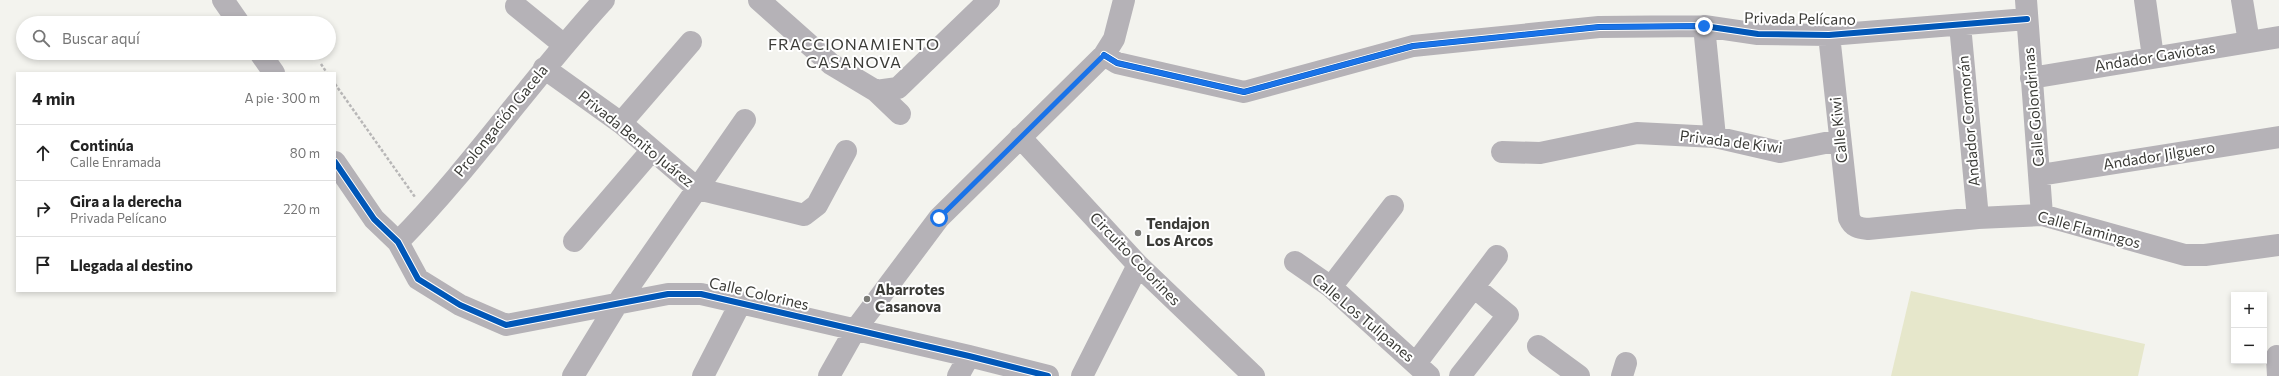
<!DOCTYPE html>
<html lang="es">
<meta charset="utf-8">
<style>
:root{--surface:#fff;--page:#f2f2f2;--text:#222;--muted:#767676;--line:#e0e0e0}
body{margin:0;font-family:Commissioner,sans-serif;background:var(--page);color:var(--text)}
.controls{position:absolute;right:12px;bottom:12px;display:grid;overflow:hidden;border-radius:0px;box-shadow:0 2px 6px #0003}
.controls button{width:36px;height:36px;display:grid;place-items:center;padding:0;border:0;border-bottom:1px solid var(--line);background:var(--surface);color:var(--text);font:20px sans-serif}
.stop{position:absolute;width:12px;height:12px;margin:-9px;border:3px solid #1a73e8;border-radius:50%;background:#fff}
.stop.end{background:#1a73e8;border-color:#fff;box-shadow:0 1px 4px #0008}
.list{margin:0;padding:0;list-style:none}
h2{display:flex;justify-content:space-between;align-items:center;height:52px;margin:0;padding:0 16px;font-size:17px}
h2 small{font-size:13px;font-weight:400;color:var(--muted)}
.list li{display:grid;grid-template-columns:26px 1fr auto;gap:12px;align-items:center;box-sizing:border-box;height:56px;padding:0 16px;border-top:1px solid var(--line)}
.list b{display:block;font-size:15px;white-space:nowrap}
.list p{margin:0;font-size:13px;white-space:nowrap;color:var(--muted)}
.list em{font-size:13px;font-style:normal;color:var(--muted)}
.icon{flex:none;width:22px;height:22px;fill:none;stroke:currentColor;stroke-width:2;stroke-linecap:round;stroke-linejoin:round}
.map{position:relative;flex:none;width:2279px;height:376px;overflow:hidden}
.search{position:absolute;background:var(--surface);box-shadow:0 2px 6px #0003;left:16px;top:16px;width:320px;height:44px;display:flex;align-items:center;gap:10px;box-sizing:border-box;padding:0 14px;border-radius:22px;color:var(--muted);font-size:15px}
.panel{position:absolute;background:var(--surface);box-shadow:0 2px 6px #0003;left:16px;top:72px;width:320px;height:220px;border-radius:0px}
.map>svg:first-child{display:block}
</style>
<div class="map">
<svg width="2279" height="376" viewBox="0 0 2279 376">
<rect width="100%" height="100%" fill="#f3f3ee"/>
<!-- green -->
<path fill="#e6e7cb" d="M 1911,291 L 2145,344 L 2138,376 L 1891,376 Z"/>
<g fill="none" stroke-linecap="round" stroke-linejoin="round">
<!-- path -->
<path stroke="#b8b7b7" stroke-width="2.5" stroke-dasharray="3 2" stroke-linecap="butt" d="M 321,64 L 327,73
M 335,84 L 415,197"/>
<!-- minor -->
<path stroke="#b5b2b7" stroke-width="22" d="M 223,0 L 239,23
M 759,0 L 831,64 L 876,91 L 900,114
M 2026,0 L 2042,215
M 2145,0 L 2153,57
M 2242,0 L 2249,42
M 516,6 L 564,45
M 1960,25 L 1978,218
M 1704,26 L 1715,137
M 1829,35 L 1849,218 C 1853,227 1858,228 1868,229 L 1978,218 L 2042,215 L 2185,255 L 2205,255 L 2279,245
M 260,53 L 274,73
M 1104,55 L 1117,63 L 1244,92 L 1413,46 L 1599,27 L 1704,26 L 1758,34 L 1829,35 L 2027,19
M 544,68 L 621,123 L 698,189 L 804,215 L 817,205 L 846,151
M 2031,78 L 2279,37
M 876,91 L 898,88 L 989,0
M 621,123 L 691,42
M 1020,137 L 1138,265 L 1254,376
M 1502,152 L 1540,153 L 1637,133 L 1715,137 L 1780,152 L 1840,140
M 335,162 L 374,219 L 398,242 L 418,279 L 460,305 L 506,325 L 668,294 L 701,294 L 969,356 L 1048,376
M 2040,175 L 2279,137
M 574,241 L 652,150
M 398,242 C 472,167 532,78 604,0
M 1295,262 L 1331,287 L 1429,376
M 1331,287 L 1393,206
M 1538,346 L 1579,376
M 2277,356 L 2278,376
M 1416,363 L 1497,256
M 573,376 L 617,304 L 745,120
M 703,376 L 741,302
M 829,376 L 855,330 L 939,218 L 1104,55 L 1114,39 L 1124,0
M 958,376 L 969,356
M 1082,376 L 1138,265
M 1460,376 L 1508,315 L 1474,287
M 1622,376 L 1626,363"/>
<!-- cycleway casing -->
<g stroke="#fff" stroke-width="8">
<path id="cycleway" d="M 1104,55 L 1117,63 L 1244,92 L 1413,46 L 1599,27 L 1704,26 L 1758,34 L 1829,35 L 2027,19
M 335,162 L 374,219 L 398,242 L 418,279 L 460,305 L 506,325 L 668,294 L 701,294 L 969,356 L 1048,376"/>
</g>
<!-- cycleway -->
<use href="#cycleway" stroke="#0057b8" stroke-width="6"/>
</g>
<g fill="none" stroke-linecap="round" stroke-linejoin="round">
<!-- route -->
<path stroke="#1a73e8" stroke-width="5" d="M 939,218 L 1104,55 L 1117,63 L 1244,92 L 1413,46 L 1599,27 L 1704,26"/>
</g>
<!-- markers -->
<g fill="#7b7b77" stroke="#fff" stroke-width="1.5">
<circle cx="1138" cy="233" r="4"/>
<circle cx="867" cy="299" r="4"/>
</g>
<g text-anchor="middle" stroke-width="4" stroke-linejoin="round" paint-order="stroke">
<!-- street labels -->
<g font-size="15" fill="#3b3b37" stroke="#fff">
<text transform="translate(1800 19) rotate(1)" y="5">Privada Pelícano</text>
<text transform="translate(2155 57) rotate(-9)" y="5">Andador Gaviotas</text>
<text transform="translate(2034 107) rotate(-95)" y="5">Calle Golondrinas</text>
<text transform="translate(501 121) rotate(-51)" y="5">Prolongación Gacela</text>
<text transform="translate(1969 121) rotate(-95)" y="5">Andador Cormorán</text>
<text transform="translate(1839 130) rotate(-96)" y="5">Calle Kiwi</text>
<text transform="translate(636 139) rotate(39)" y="5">Privada Benito Juárez</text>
<text transform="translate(1731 142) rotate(7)" y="5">Privada de Kiwi</text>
<text transform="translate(2159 156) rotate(-9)" y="5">Andador Jilguero</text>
<text transform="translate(2089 230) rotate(15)" y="5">Calle Flamingos</text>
<text transform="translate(1135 259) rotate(46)" y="5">Circuito Colorines</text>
<text transform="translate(759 294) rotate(13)" y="5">Calle Colorines</text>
<text transform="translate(1363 318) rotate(40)" y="5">Calle Los Tulipanes</text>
</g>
<!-- poi labels -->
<g font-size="15" font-weight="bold" fill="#3b3b37" stroke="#fff" text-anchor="start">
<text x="1146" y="229">Tendajon<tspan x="1146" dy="17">Los Arcos</tspan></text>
<text x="875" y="295">Abarrotes<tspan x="875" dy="17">Casanova</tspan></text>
</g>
<!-- neighbourhood labels -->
<g font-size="16" letter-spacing="1" fill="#3b3b37" stroke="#fff">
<text x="854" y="50">FRACCIONAMIENTO<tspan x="854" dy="18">CASANOVA</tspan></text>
</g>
</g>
</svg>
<div class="controls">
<button>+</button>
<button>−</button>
</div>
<div class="stop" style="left:939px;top:218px"></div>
<div class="stop end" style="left:1704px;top:26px"></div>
<div class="search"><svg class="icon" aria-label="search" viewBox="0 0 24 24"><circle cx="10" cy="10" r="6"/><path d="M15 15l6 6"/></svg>Buscar aquí</div>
<section class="panel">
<h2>4 min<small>A pie · 300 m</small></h2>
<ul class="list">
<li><svg class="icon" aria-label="ahead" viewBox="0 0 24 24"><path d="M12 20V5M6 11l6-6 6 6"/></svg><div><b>Continúa</b><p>Calle Enramada</p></div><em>80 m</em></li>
<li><svg class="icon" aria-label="right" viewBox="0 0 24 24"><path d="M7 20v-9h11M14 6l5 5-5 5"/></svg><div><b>Gira a la derecha</b><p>Privada Pelícano</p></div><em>220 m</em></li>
<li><svg class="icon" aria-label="arrive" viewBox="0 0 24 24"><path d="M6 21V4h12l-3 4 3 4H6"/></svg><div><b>Llegada al destino</b></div></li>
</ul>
</section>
</div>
